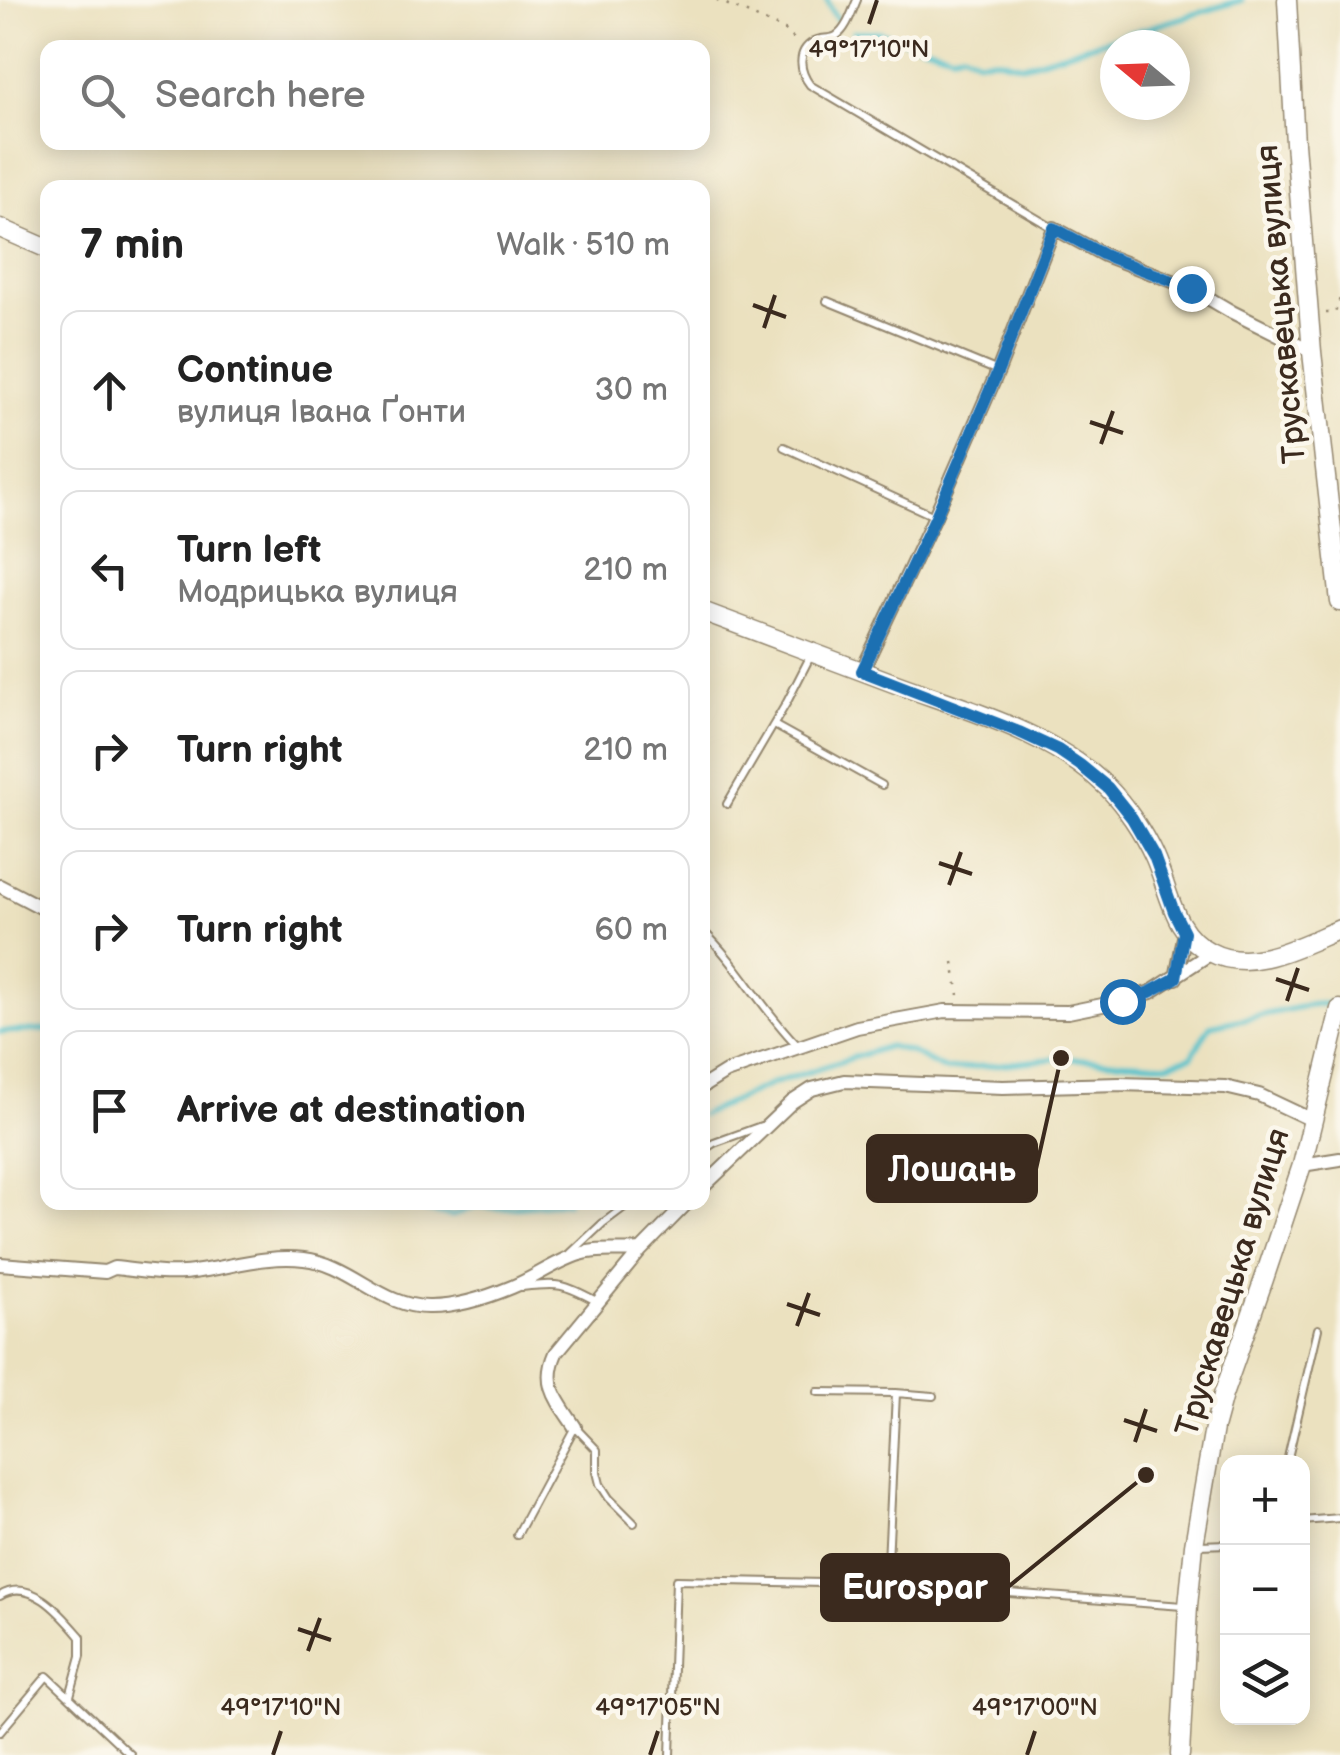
<!DOCTYPE html>
<meta charset="utf-8">
<style>
:root{--surface:#fff;--page:#f6f6f6;--text:#222;--muted:#767676;--line:#e0e0e0}
body{margin:0;font-family:"Balsamiq Sans",sans-serif;background:var(--page);color:var(--text)}
.controls{position:absolute;right:30px;bottom:30px;display:grid;overflow:hidden;border-radius:20px;box-shadow:0 5px 25px #0003}
.controls button{width:90px;height:90px;display:grid;place-items:center;padding:0;border:0;border-bottom:2px solid var(--line);background:var(--surface);color:var(--text);font:50px sans-serif}
.compass{position:absolute;left:1100px;top:30px;width:90px;height:90px;border-radius:50%;background:var(--surface);box-shadow:0 5px 25px #0003;rotate:289deg}
.stop{position:absolute;width:30px;height:30px;margin:-22px;border:8px solid #1f6fb2;border-radius:50%;background:#fff}
.stop.end{background:#1f6fb2;border-color:#fff;box-shadow:0 2px 10px #0008}
.list{margin:0;padding:0;list-style:none}
h2{display:flex;justify-content:space-between;align-items:center;height:130px;margin:0;padding:0 40px;font-size:42px}
h2 small{font-size:32px;font-weight:400;color:var(--muted)}
.list li{display:grid;grid-template-columns:65px 1fr auto;gap:30px;align-items:center;box-sizing:border-box;height:160px;margin:0 20px 20px;padding:0 20px;border:2px solid var(--line);border-radius:20px}
.list b{display:block;font-size:38px;white-space:nowrap}
.list p{margin:0;font-size:32px;white-space:nowrap;color:var(--muted)}
.list em{font-size:32px;font-style:normal;color:var(--muted)}
.icon{flex:none;width:55px;height:55px;fill:none;stroke:currentColor;stroke-width:2;stroke-linecap:round;stroke-linejoin:round}
.map{position:relative;flex:none;width:1340px;height:1755px;overflow:hidden}
.search{position:absolute;background:var(--surface);box-shadow:0 5px 25px #0003;left:40px;top:40px;width:670px;height:110px;display:flex;align-items:center;gap:25px;box-sizing:border-box;padding:0 35px;border-radius:20px;color:var(--muted);font-size:38px}
.panel{position:absolute;background:var(--surface);box-shadow:0 5px 25px #0003;left:40px;top:180px;width:670px;height:1030px;border-radius:20px}
.map>svg:first-child{display:block}
</style>
<div class="map">
<svg width="1340" height="1755" viewBox="0 0 1340 1755">
<rect width="100%" height="100%" fill="#fbf7ec"/>
<filter id="ink" filterUnits="userSpaceOnUse"><feTurbulence type="fractalNoise" baseFrequency=".01" numOctaves="2"/><feDisplacementMap in="SourceGraphic" scale="20" xChannelSelector="R" yChannelSelector="G"/><feConvolveMatrix kernelMatrix="1 2 1 2 8 2 1 2 1" color-interpolation-filters="sRGB"/></filter>
<filter id="wash" filterUnits="userSpaceOnUse"><feTurbulence type="fractalNoise" baseFrequency=".0048" numOctaves="4" result="noise"/><feDisplacementMap in="SourceGraphic" scale="40" xChannelSelector="R" yChannelSelector="G"/><feGaussianBlur stdDeviation="2.25" result="paint"/><feColorMatrix in="noise" values="0 0 0 0 0 0 0 0 0 0 0 0 0 0 0 0 0 1.4 0 .05"/><feComposite in="paint" operator="in"/></filter>
<g filter="url(#wash)">
<rect width="100%" height="100%" fill="#ebe1bf"/>
<g fill="none" stroke-linecap="round" stroke-linejoin="round">
<!-- stream -->
<path stroke="#55c2cc" stroke-width="5" d="M 827,0 L 832,12 L 839,21
M 853,32 L 879,32 L 952,54 L 962,52 L 978,60 L 998,59 L 1023,65 L 1242,0
M 0,1032 L 48,1030
M 702,1115 L 774,1083 L 889,1046 L 911,1052 L 945,1070 L 1061,1058 L 1168,1064 L 1192,1056 L 1210,1026 L 1315,1004 L 1337,1004
M 411,1202 L 425,1211 L 452,1216 L 476,1206 L 499,1208 L 567,1202"/>
</g>
</g>
<g filter="url(#ink)">
<g fill="none" stroke-linecap="round" stroke-linejoin="round">
<!-- lane casing -->
<g stroke="#93866e" stroke-width="10">
<path id="lane" d="M 857,0 C 852,11 847,29 836,36 C 829,40 820,37 813,42 C 796,52 800,72 810,85 L 1053,228
M 827,301 L 998,371
M 784,447 L 934,516
M 774,725 L 882,785
M 727,804 L 787,702 L 812,653
M 702,930 C 739,965 763,1011 799,1047
M 702,1151 L 714,1143 L 761,1126
M 571,1253 L 603,1223 L 631,1202
M 522,1287 C 559,1283 563,1283 596,1301
M 818,1392 L 896,1393 L 933,1396
M 1287,1462 L 1318,1329
M 1302,1521 L 1340,1518
M 517,1535 L 575,1427 L 597,1450 L 597,1472 L 600,1484 L 609,1498 L 634,1523
M 1199,1545 L 1228,1544
M 835,1583 L 887,1584 L 1183,1606
M 887,1584 L 896,1393
M 0,1596 C 31,1576 63,1616 81,1637 L 81,1656 L 70,1696
M 0,1732 L 47,1676 L 131,1755
M 670,1755 L 676,1580 L 823,1583"/>
</g>
<!-- street casing -->
<g stroke="#93866e" stroke-width="16">
<path id="street" d="M 862,671 L 935,516 L 998,371 L 1054,228 L 1104,255 L 1191,288 L 1232,312 L 1312,352
M 0,886 L 48,911
M 1176,978 L 1185,932
M 702,1087 L 726,1072 L 857,1027 L 945,1011 L 1068,1012 L 1122,1001 L 1151,992 L 1211,953
M 1302,1165 L 1340,1159
M 702,1188 L 792,1102 L 812,1089 L 844,1081 L 1003,1087 L 1119,1084 L 1225,1087 L 1259,1095 L 1314,1121
M 0,1264 L 105,1272 L 114,1268 C 136,1270 161,1275 183,1273 C 223,1270 262,1254 304,1259 C 351,1264 382,1308 430,1307 C 456,1307 488,1297 512,1287 C 535,1278 556,1261 580,1254 C 599,1248 621,1252 641,1250
M 575,1427 C 557,1400 542,1385 556,1353 L 641,1250 L 688,1202"/>
</g>
<!-- secondary casing -->
<g stroke="#93866e" stroke-width="21">
<path id="secondary" d="M 1287,0 L 1295,143 L 1312,352 L 1340,602
M 0,228 L 48,249
M 702,611 C 767,635 831,660 896,684 C 967,710 1051,732 1107,787 C 1125,805 1143,832 1154,856 C 1170,891 1172,933 1210,952 C 1251,974 1301,945 1340,929
M 1180,1755 L 1188,1606 L 1194,1545 L 1214,1428 L 1223,1395 L 1264,1279 L 1302,1165 L 1340,1009"/>
</g>
<!-- path -->
<path stroke="#93866e" stroke-width="2.5" stroke-dasharray="2.5 8" stroke-linecap="butt" d="M 717,0 L 785,30 L 795,40
M 1326,313 L 1335,313 L 1340,298
M 953,962 L 959,995"/>
<!-- lane -->
<use href="#lane" stroke="#fff" stroke-width="6"/>
<!-- street -->
<use href="#street" stroke="#fff" stroke-width="12"/>
<!-- secondary -->
<use href="#secondary" stroke="#fff" stroke-width="18"/>
</g>
</g>
<g fill="none" stroke-linecap="round" stroke-linejoin="round" filter="url(#ink)">
<!-- route -->
<path stroke="#1f6fb2" stroke-width="12" d="M 1122,1001 L 1150,992 L 1176,978 L 1184,932 L 1174,912 L 1154,856 L 1132,818 L 1108,788 L 1080,765 L 1058,750 L 1019,732 L 862,671 L 936,516 L 998,371 L 1054,228 L 1104,255 L 1191,288"/>
</g>
<!-- ticks -->
<path fill="none" stroke="#3b2a1e" stroke-width="4" d="M 869,24 L 877,0M 753,305 L 786,317M 764,328 L 775,295M 1090,422 L 1123,433M 1101,444 L 1113,411M 939,863 L 972,874M 949,885 L 961,852M 1276,979 L 1309,990M 1287,1001 L 1298,968M 787,1304 L 820,1315M 797,1326 L 809,1293M 1124,1420 L 1157,1431M 1135,1442 L 1146,1409M 298,1629 L 331,1640M 308,1651 L 320,1618M 273,1755 L 281,1731M 650,1755 L 658,1731M 1027,1755 L 1035,1731"/>
<g text-anchor="middle" stroke-width="9" stroke-linejoin="round" paint-order="stroke">
<!-- street labels -->
<g font-size="32" fill="#3b2a1e" stroke="#fbf7ec">
<text transform="translate(1280 304) rotate(-95)" y="11">Трускавецька вулиця</text>
<text transform="translate(1232 1282) rotate(-73)" y="11">Трускавецька вулиця</text>
</g>
</g>
<g font-size="25" text-anchor="middle" fill="#3b2a1e" stroke="#fbf7ec" stroke-width="9" stroke-linejoin="round" paint-order="stroke">
<text x="869" y="57">49°17'10"N</text>
<text x="281" y="1715">49°17'10"N</text>
<text x="658" y="1715">49°17'05"N</text>
<text x="1035" y="1715">49°17'00"N</text>
</g>
<!-- callouts -->
<path fill="none" stroke="#3b2a1e" stroke-width="4" d="M1061 1058L1036 1169M1146 1475L1008 1587"/>
<g fill="#3b2a1e" stroke="#fbf7ec" stroke-width="4">
<circle cx="1061" cy="1058" r="10"/>
<circle cx="1146" cy="1475" r="10"/>
</g>
<g fill="#3b2a1e" stroke="#3b2a1e" stroke-width="4">
<rect x="868" y="1136" width="168" height="65" rx="10"/>
<rect x="822" y="1555" width="186" height="65" rx="10"/>
</g>
<g font-size="35" text-anchor="middle" font-weight="bold" fill="#fff">
<text x="952" y="1181">Лошань</text>
<text x="915" y="1599">Eurospar</text>
</g>
</svg>
<div class="controls">
<button>+</button>
<button>−</button>
<button><svg class="icon" aria-label="layers" viewBox="0 0 24 24"><path d="M12 4l9 5-9 5-9-5zM3 14l9 5 9-5"/></svg></button>
</div>
<svg class="compass" viewBox="-18 -18 36 36"><path d="M0-13l5 13h-10z" fill="#e53935"/><path d="M0 13l5-13h-10z" fill="#767676"/></svg>
<div class="stop" style="left:1122px;top:1001px"></div>
<div class="stop end" style="left:1191px;top:288px"></div>
<div class="search"><svg class="icon" aria-label="search" viewBox="0 0 24 24"><circle cx="10" cy="10" r="6"/><path d="M15 15l6 6"/></svg>Search here</div>
<section class="panel">
<h2>7 min<small>Walk · 510 m</small></h2>
<ul class="list">
<li><svg class="icon" aria-label="ahead" viewBox="0 0 24 24"><path d="M12 20V5M6 11l6-6 6 6"/></svg><div><b>Continue</b><p>вулиця Івана Ґонти</p></div><em>30 m</em></li>
<li><svg class="icon" aria-label="left" viewBox="0 0 24 24"><path d="M17 20v-9H6M10 6l-5 5 5 5"/></svg><div><b>Turn left</b><p>Модрицька вулиця</p></div><em>210 m</em></li>
<li><svg class="icon" aria-label="right" viewBox="0 0 24 24"><path d="M7 20v-9h11M14 6l5 5-5 5"/></svg><div><b>Turn right</b></div><em>210 m</em></li>
<li><svg class="icon" aria-label="right" viewBox="0 0 24 24"><path d="M7 20v-9h11M14 6l5 5-5 5"/></svg><div><b>Turn right</b></div><em>60 m</em></li>
<li><svg class="icon" aria-label="arrive" viewBox="0 0 24 24"><path d="M6 21V4h12l-3 4 3 4H6"/></svg><div><b>Arrive at destination</b></div></li>
</ul>
</section>
</div>
